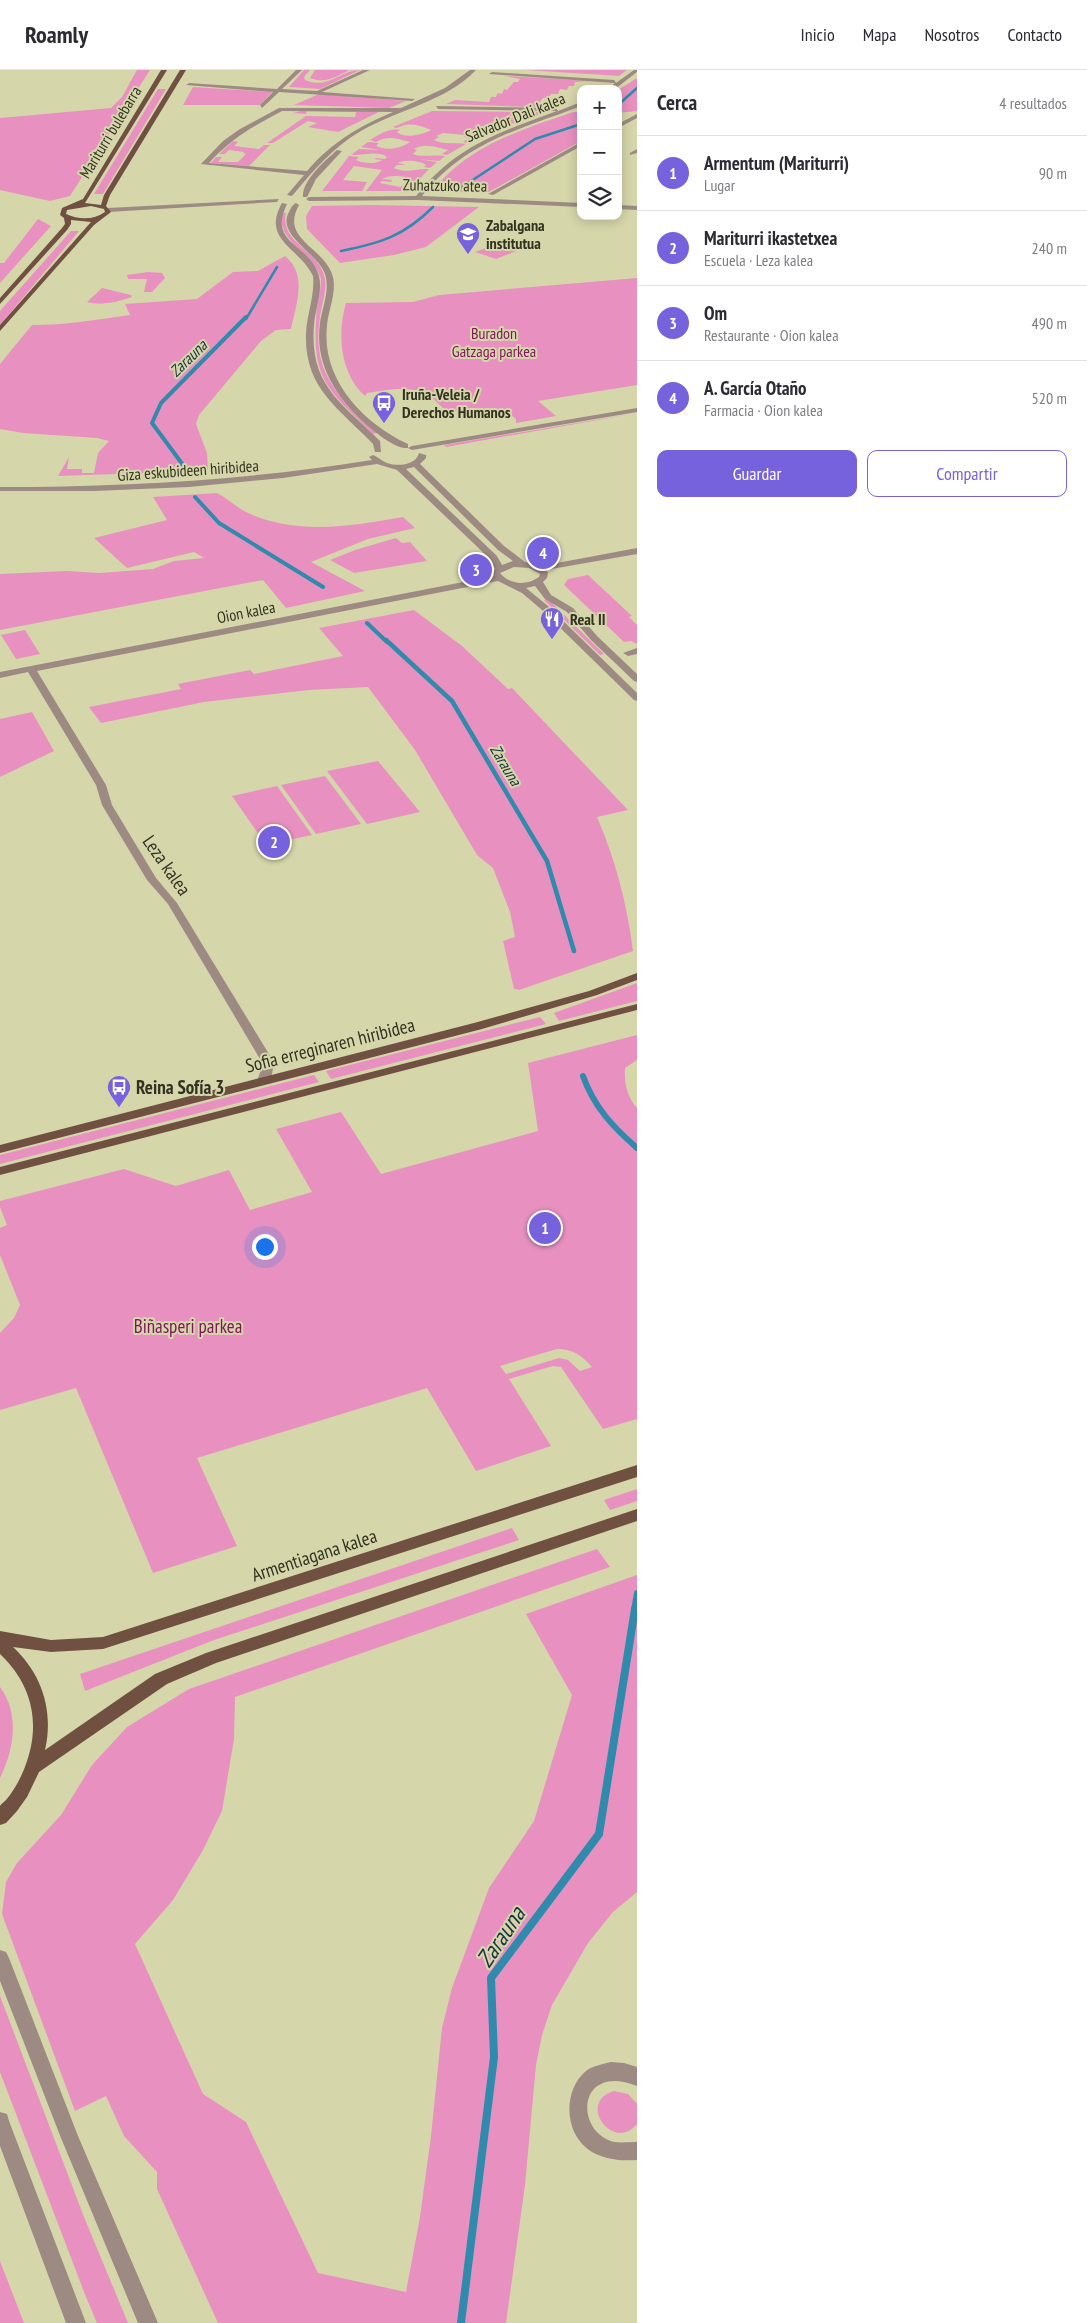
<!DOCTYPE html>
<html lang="es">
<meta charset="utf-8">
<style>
:root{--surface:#fff;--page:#f7f7f7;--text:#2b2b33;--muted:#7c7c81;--line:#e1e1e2;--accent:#7662dd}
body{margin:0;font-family:"PT Sans Narrow",sans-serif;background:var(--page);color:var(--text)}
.controls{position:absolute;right:15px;top:15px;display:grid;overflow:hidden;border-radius:10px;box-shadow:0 2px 12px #0003}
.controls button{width:45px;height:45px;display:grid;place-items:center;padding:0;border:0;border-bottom:1px solid var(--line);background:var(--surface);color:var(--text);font:25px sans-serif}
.you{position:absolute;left:264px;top:1176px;width:18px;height:18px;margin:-12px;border:4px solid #fff;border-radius:50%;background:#1a73e8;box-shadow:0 0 0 8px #1a73e833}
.badge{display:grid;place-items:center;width:32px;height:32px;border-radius:50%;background:var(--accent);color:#fff;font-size:16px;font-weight:700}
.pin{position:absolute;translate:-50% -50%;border:2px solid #fff;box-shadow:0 1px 5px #0006}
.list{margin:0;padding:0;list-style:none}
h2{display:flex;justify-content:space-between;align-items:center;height:65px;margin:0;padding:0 20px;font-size:21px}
h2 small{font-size:16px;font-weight:400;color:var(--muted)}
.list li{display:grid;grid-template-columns:32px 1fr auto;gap:15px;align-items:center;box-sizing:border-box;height:75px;padding:0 20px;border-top:1px solid var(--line)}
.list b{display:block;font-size:19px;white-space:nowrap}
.list p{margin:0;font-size:16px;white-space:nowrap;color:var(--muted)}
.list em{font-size:16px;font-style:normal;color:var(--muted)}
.actions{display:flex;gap:10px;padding:15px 20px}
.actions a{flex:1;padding:11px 0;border:1px solid var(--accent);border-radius:10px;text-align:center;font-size:18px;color:var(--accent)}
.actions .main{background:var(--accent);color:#fff}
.icon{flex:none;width:28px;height:28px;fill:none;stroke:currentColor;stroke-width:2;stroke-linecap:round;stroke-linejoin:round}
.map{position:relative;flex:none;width:637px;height:2253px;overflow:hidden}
header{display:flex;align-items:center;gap:30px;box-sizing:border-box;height:70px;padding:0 25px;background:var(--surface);border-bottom:1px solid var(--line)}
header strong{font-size:24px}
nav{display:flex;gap:28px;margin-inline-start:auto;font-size:18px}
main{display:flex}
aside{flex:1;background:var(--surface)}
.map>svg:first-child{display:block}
</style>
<header>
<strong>Roamly</strong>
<nav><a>Inicio</a><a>Mapa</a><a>Nosotros</a><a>Contacto</a></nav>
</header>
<main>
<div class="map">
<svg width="637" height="2253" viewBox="0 0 637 2253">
<rect width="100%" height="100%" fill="#d6d6ab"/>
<!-- green -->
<path fill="#e891c0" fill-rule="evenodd" d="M 137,0 L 150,0 L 70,126 L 50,131 L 0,120 L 0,48 L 111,38 L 122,27 Z
M 304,0 L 310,0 L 304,7 L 305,10 C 329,20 340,0 360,0 L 320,19 L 289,17 Z
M 315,0 L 349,0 C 337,7 324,14 310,8 Z
M 526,0 L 627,0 L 619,6 Z
M 506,6 L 590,11 L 575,12 L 574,16 L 569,16 L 567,20 L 560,19 L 558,24 L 551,24 L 549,28 L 543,28 L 540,32 L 535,34 L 560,37 L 555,38 L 446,34 L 455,30 L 489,32 L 491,27 L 496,27 L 498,23 L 502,24 L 504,19 L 507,20 L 514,12 L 518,12 L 520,9 Z
M 637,8 L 637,41 L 618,43 L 618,20 Z
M 193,17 L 272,22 L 260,35 L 183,35 Z
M 158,19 L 166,19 L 103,124 L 94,124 Z
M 319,24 L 406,31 L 389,38 L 294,35 Z
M 383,40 L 338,62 L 308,57 L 317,53 L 308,51 L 273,73 L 267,73 L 306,46 L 355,47 L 356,42 L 307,41 L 306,44 L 293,43 L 301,41 Z
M 432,41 L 546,42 L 506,56 L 468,73 L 463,72 L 469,68 L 464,67 L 465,65 L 443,63 L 436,66 L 439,67 L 434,70 C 443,75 455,72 466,74 L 447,85 L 442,84 L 448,80 C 439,78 425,72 414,79 L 417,80 L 413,84 C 422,88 434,84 445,86 L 439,91 L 418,89 L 437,92 L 430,98 L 424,97 L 426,95 C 421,91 405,89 398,93 L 406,95 L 397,95 L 394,98 C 406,104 416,98 429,99 L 416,113 L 410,112 L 412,109 C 406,106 389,104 382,109 L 392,110 L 391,112 L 382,111 L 380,113 L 400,117 L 407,113 L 415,114 L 410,121 L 366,121 L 382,100 L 354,96 L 343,110 L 367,112 L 362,121 L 322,121 L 349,86 L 359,87 L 356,90 C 362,93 375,95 382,90 L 374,89 L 376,88 L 385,89 L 387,87 C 378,80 363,86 351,85 L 359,79 L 381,80 L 361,77 L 368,72 L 379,73 L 376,76 C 386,81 400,79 410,72 C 401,70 388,64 376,72 L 370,70 C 381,64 388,58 400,60 L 397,62 C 405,69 421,65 431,60 C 426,58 415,53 405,55 C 400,56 399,59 393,57 Z
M 573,42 L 581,42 L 581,71 L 487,123 L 433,121 C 467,76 521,60 573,42 Z
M 233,71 L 238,72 L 234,76 L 259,79 L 264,75 L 270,75 L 249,96 L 211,93 L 216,87 L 222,87 L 218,92 L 238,92 L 246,84 L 243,83 L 244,82 L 229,80 L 225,84 L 219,84 Z
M 372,135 L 479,137 L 426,177 L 394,185 L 340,193 L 307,159 L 306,146 L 312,136 Z
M 282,143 L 286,143 C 280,171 314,179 323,202 C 329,216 322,232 320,247 C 311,306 340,326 377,363 L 373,364 C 332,323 312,313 316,251 C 316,236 321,223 321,209 C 314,184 276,171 282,143 Z
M 38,149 L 51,156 L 0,213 L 0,193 L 4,193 Z
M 71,161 L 79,161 L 0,255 L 0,241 Z
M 513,168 L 534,174 L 496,189 L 475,182 Z
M 285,186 C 308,205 296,234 291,259 L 276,260 L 261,271 L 199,345 L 196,354 L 207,383 L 208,399 L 148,403 L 58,406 L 69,387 L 67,399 L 82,399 L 82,403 L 94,403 L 98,383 L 109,371 L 97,368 L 23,363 L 0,359 L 0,294 L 32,255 C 64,255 96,250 130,245 L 125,234 L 197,229 L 233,202 L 258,201 Z
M 148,202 L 162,203 L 165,208 L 152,222 L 144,222 L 147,209 L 128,209 L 127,205 Z
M 637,208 L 637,315 L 538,331 L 556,346 L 516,353 L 516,349 L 506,341 L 499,339 L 449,342 C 441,338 435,329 427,324 C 409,315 385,320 367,323 L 365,326 C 340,303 337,264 346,233 L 413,232 L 439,225 Z
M 102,218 L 131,225 L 132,227 C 117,232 102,236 87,232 Z
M 637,343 L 446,377 L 444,375 Z
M 217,423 C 227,428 236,437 246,442 C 295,466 353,456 403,447 L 415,458 L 368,469 L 311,492 L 365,521 L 286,538 L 263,510 L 0,560 L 0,504 L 67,501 L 99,503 L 153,499 L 174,491 L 204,488 L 194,482 L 127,498 L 94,468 L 167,450 L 153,427 Z
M 396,468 L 402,473 L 410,472 L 427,491 L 354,503 L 330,490 L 355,480 Z
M 588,505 L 632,546 L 629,547 L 637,555 L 637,574 L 631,571 L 624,572 L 564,515 L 568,509 Z
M 548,529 L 604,584 L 600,585 L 544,530 Z
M 414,540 L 462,576 L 508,619 L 512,618 L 628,740 L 597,747 C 616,791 627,834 633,881 L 519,920 L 514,919 L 503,871 L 515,867 L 510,842 L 493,798 L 477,785 L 415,680 L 368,617 L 309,620 L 204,632 L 101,653 L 89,637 L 181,619 L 178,614 L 250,600 L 254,604 L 343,586 L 319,558 Z
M 25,560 L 40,584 L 16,589 L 1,565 Z
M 32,642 L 54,681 L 0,707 L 0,649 Z
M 378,691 L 420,742 L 367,754 L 327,701 Z
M 325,706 L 361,754 L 316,764 L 281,715 Z
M 277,716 L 312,765 L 266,775 L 232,726 Z
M 637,913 L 637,931 L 559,951 L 554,943 Z
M 540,947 L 546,954 L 331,1009 L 326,1001 Z
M 637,965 L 637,990 L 625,998 C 624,1013 627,1027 637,1038 L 637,1349 L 603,1359 L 561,1297 L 553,1296 L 509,1309 L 551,1376 L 476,1401 L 427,1318 L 197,1388 L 237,1476 L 153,1503 L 76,1318 L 0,1340 L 0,1263 L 14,1248 L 20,1235 L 0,1185 L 0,1158 L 7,1155 L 0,1137 L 0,1131 L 124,1099 L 176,1116 L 229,1100 L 250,1140 L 312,1122 L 276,1059 L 341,1042 L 381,1104 L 538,1061 L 528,993 ZM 557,1279 C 572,1279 582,1285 592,1297 L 580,1301 L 568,1290 L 559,1288 L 506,1304 L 500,1296 Z
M 314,1005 L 319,1012 L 0,1094 L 0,1085 Z
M 637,1419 L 637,1431 L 610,1440 L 604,1430 Z
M 512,1458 L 519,1470 L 214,1570 L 85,1621 L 80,1604 Z
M 597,1479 L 610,1497 L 235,1627 L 234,1669 L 222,1741 L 203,1780 L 173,1830 L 135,1874 L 203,2024 L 246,2052 L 318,2203 L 406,2222 L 420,2147 L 431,2066 L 442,1958 L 452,1918 L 489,1818 L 534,1751 L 572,1625 L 526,1544 L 637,1505 L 637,1822 L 613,1842 L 588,1873 L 552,1935 L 542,1965 L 536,1995 L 525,2115 L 506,2253 L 218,2253 L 157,2119 L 157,2102 L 124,2066 L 106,2026 L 75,2041 L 2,1844 L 6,1812 L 17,1793 L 61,1745 L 92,1695 L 127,1657 L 189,1619 Z
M 0,1617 C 20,1644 14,1679 0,1708 Z
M 0,1926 L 84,2147 L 128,2253 L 97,2253 L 86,2227 L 0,2002 Z
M 614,2021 L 628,2024 L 637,2034 L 637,2054 C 613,2083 576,2032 614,2021 Z
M 0,2191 L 24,2253 L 0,2253 Z"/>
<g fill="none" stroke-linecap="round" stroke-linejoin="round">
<!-- stream-far4 -->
<path stroke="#2f8aac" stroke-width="2.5" d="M 618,35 L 637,18
M 459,119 L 535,69 L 581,54
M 341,181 C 381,173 404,166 433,137
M 246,249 L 277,197"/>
<!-- stream-far3 -->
<path stroke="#2f8aac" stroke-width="4" d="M 186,399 L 152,353 L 161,333 L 246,247
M 195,427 L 219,453 L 323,517
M 367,553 L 387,572"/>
<!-- stream-far2 -->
<path stroke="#2f8aac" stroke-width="4.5" d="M 386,570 L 452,631 L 547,791 L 574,881"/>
<!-- stream-far1 -->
<path stroke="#2f8aac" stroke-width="6" d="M 583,1006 C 594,1037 613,1057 637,1078
M 634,1540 L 637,1523"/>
<!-- stream -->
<path stroke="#2f8aac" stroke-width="8" d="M 461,2253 L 494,1987 L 491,1908 L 599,1764 L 635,1539"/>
<!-- minor -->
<path fill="#9d8b83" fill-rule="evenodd" d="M 296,0 L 302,0 L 282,19 L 317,21 L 363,0 L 370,0 L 322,22 L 415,29 L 412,31 L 279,22 L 262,38 L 260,35 L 273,22 L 186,15 L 189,13 L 277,19 Z
M 470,0 L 476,0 C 445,32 399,39 361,61 C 333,77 313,101 292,126 L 287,125 L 304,105 L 201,94 L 223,71 L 240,59 L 279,38 L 401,38 L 445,18 ZM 282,41 L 393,42 C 359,56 331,73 307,101 L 209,93 C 232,68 252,57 282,41 Z
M 634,0 L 637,0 L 637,2 L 615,19 L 608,19 L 615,13 L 489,4 L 492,2 L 614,10 L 616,13 Z
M 581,32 L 581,36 C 519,60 466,71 422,126 L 581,133 L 581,137 L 418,130 L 309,131 L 306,129 L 309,127 L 416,126 C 457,75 498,63 557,41 L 438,39 L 436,36 L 556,38 L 558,41 Z
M 637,44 L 637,48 L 618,58 L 618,54 Z
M 581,72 L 581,76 L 493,125 L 488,124 Z
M 637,79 L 637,83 L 630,85 L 630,83 Z
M 337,80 L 342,81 L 316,109 L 307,127 L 303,127 C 302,110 325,91 337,80 Z
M 279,129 L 277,132 L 108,142 L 105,140 L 108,138 Z
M 282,133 L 287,134 C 267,175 310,173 319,206 C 323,221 315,240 314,255 C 309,316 342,333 380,371 L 381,382 L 375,382 L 373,374 C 339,338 304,319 306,263 C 307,244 315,225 313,206 C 299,177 261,170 282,133 Z
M 296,133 L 299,135 C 280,169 322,176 332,204 C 338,220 328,240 327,256 C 321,309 363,353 408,374 L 408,378 C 395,379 378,364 368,356 C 338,329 314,296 320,253 C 322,239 329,223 326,208 C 323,185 275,166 289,142 C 291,138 292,135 296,133 Z
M 618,135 L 637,136 L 637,140 L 618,139 Z
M 637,338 L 637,342 L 412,380 L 408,378 L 412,376 Z
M 419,383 L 426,385 L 426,388 L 420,394 L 504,476 L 525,492 L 541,496 L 637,478 L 637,484 L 546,500 L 548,503 L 547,508 L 543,512 L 551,525 L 573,538 L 597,566 L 637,604 L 637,612 L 634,611 L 591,570 L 567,542 L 545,529 L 535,516 L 526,518 L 548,536 L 637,623 L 637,631 L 634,630 L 542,540 L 522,523 L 498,511 L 37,601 L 106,715 L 112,735 L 156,808 L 177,833 L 272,989 C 274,997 273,1012 263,1015 L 257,1011 L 262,997 L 260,989 L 168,834 L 147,810 L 102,735 L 96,715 L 28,602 L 0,608 L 0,602 L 494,506 L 492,503 L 495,499 L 490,489 L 397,400 L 377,394 L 283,408 L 189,417 L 94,421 L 0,421 L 0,417 C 125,417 249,410 372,390 L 369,387 L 373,385 C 378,387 382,391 387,393 C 398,397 416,395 419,383 ZM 414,397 L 498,480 L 513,491 L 502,495 L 497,486 L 406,399 ZM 514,497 L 529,498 L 540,504 L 539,507 C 527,516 510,515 500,503 Z
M 637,578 L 637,584 L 628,586 L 623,583 Z
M 0,1880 L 6,1882 L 9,1888 L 78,2066 L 158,2253 L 138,2253 L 61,2068 L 0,1911 Z
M 611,1992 L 624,1993 L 637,1997 L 637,2016 C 578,1992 573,2061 614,2072 C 621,2073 630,2072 637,2072 L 637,2090 C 621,2091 607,2090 592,2082 C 564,2066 562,2021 586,2001 C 592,1996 603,1994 611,1992 Z
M 0,2042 L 7,2044 L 9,2051 L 86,2253 L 66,2253 L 0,2076 Z"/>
<!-- major -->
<path fill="#6f5041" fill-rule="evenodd" d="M 161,0 L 167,0 L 85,133 L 101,135 L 104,125 L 180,0 L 186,0 L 110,125 L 106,136 L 111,142 L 94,155 L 0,261 L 0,255 L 91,152 L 71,150 L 71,154 L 67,160 L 0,234 L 0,228 L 62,158 L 65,154 L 64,148 L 60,145 L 62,138 L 83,129 ZM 91,136 L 104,139 L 105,142 C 94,150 79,150 66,144 L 67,140 Z
M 637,903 L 637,910 L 597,925 L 482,959 L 0,1083 L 0,1075 L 474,953 L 589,921 Z
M 637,934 L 637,940 L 0,1105 L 0,1097 Z
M 637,1395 L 637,1407 L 103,1579 L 51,1582 L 13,1577 C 42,1604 54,1641 45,1680 L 155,1604 L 206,1583 L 637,1439 L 637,1451 L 216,1593 L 167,1614 L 39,1702 L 27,1727 L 17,1741 L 6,1753 L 0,1755 C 0,1750 0,1741 0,1736 C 1,1734 4,1732 6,1730 C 12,1723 18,1713 22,1704 C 42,1660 35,1617 0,1584 L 0,1561 L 51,1570 L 103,1567 Z"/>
</g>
<!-- icons -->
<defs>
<g id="school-pin" transform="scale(1.25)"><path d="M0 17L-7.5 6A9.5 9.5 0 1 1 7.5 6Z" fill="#7662dd" stroke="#d6d6ab"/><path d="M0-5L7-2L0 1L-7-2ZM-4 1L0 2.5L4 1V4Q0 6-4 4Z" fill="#fff"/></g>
<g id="bus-pin" transform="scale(1.25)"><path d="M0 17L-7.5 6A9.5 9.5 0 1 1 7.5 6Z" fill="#7662dd" stroke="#d6d6ab"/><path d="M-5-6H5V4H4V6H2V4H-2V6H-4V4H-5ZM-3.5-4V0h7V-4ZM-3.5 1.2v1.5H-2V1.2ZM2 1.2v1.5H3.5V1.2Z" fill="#fff"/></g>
<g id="restaurant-pin" transform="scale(1.25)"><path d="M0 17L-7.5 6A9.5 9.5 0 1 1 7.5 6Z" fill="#7662dd" stroke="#d6d6ab"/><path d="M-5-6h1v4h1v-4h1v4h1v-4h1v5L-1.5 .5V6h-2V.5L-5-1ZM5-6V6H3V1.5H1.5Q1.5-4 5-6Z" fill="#fff"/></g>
</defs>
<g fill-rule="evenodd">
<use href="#school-pin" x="468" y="164"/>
<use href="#bus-pin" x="384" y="333"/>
<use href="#restaurant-pin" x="552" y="549"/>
<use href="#bus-pin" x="119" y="1017"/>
</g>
<g text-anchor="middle" stroke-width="4" stroke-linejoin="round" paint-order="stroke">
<!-- far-street labels -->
<g font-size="16" fill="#323221" stroke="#d6d6ab">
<text transform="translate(515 47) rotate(-22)" y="6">Salvador Dali kalea</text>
<text transform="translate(110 62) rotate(-59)" y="6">Mariturri bulebarra</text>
<text transform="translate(445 115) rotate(1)" y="6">Zuhatzuko atea</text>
<text transform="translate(188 400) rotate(-4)" y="6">Giza eskubideen hiribidea</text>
<text transform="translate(246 542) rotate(-11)" y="6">Oion kalea</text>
</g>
<!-- far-poi labels -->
<g font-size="16" font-weight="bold" fill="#323221" stroke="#d6d6ab" text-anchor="start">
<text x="486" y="161">Zabalgana<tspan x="486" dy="18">institutua</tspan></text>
<text x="402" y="330">Iruña-Veleia /<tspan x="402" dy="18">Derechos Humanos</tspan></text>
<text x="570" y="555">Real II</text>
</g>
<!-- far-park labels -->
<g font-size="16" fill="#7f155a" stroke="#d6d6ab">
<text x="494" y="269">Buradon<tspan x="494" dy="18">Gatzaga parkea</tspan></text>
</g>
<!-- far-water labels -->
<g font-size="16" font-style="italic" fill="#193440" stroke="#d6d6ab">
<text transform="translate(188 288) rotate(-44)" y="6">Zarauna</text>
<text transform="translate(506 695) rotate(59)" y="6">Zarauna</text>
</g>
<!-- street labels -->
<g font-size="19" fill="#323221" stroke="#d6d6ab">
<text transform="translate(167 795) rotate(55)" y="7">Leza kalea</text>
<text transform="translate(330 975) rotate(-14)" y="7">Sofia erreginaren hiribidea</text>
<text transform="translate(314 1485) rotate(-18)" y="7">Armentiagana kalea</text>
</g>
<!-- poi labels -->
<g font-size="19" font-weight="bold" fill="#323221" stroke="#d6d6ab" text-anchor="start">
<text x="136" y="1024">Reina Sofía 3</text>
</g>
<!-- park labels -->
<g font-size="19" fill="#7f155a" stroke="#d6d6ab">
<text x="188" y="1263">Biñasperi parkea</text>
</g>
<!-- near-water labels -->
<g font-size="24" font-style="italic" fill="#193440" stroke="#d6d6ab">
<text transform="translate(501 1867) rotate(-56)" y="8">Zarauna</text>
</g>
</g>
</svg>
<div class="controls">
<button>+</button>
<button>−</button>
<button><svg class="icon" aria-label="layers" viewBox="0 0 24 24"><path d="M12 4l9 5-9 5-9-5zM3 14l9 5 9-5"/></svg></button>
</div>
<div class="you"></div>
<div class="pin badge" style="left:545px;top:1158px">1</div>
<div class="pin badge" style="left:274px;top:772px">2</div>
<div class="pin badge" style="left:476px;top:500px">3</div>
<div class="pin badge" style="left:543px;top:483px">4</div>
</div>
<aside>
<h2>Cerca<small>4 resultados</small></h2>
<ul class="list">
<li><span class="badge">1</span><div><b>Armentum (Mariturri)</b><p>Lugar</p></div><em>90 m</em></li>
<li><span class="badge">2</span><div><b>Mariturri ikastetxea</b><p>Escuela · Leza kalea</p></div><em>240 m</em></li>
<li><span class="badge">3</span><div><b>Om</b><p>Restaurante · Oion kalea</p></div><em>490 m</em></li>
<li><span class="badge">4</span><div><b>A. García Otaño</b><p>Farmacia · Oion kalea</p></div><em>520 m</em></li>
</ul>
<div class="actions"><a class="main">Guardar</a><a>Compartir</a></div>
</aside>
</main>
